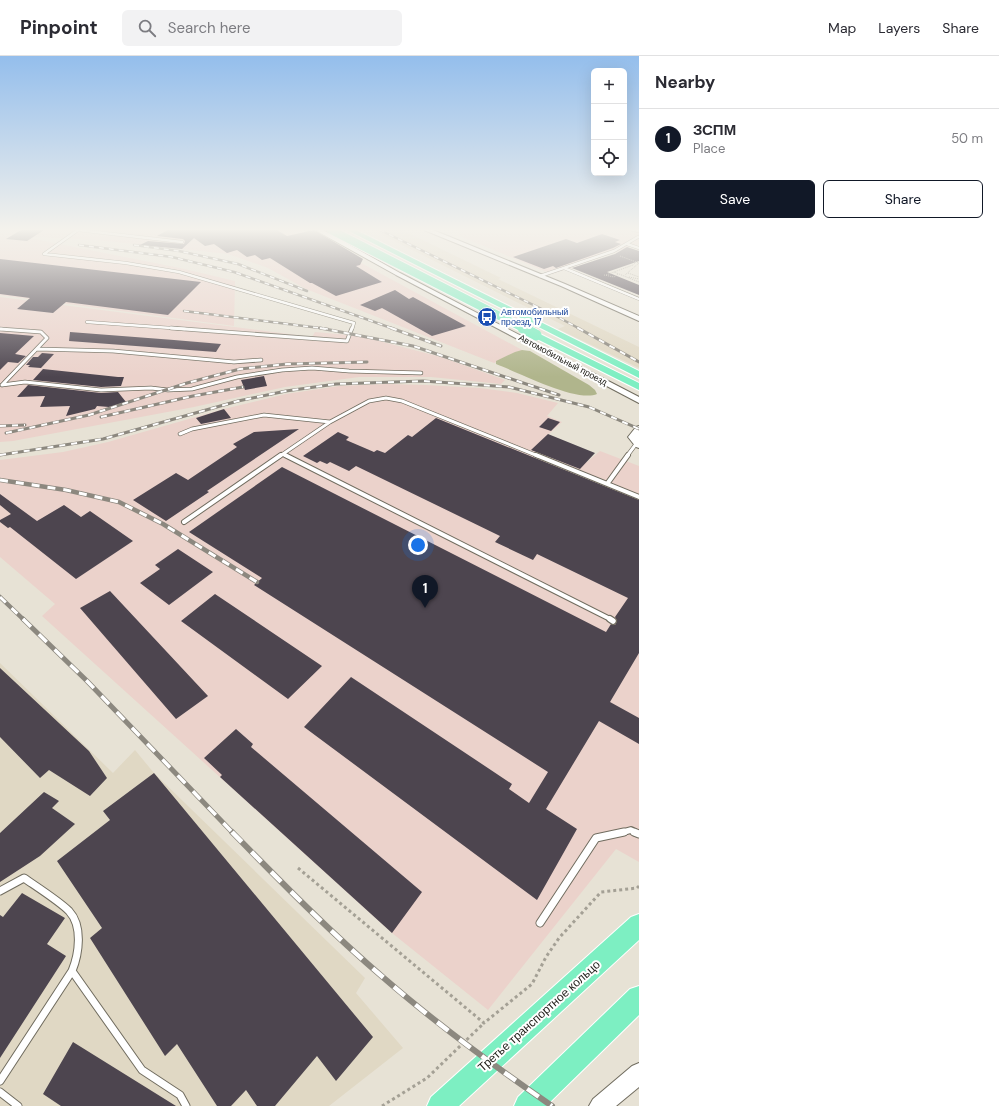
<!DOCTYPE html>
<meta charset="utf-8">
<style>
:root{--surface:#fff;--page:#f2f2f3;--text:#2b2b33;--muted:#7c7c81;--line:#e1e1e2;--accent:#111827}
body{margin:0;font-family:"DM Sans",sans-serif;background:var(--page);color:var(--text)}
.controls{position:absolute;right:12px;top:12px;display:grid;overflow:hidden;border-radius:6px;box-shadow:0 4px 16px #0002}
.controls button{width:36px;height:36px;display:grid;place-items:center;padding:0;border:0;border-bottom:1px solid var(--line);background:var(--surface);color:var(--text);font:20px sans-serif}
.you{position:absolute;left:418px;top:489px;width:14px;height:14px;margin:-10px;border:3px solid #fff;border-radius:50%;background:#1a73e8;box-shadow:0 0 0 6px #1a73e833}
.badge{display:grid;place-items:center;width:26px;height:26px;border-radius:50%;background:var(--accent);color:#fff;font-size:13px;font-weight:700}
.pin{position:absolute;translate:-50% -33px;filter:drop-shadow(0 1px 2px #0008)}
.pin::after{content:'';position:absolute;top:21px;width:14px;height:12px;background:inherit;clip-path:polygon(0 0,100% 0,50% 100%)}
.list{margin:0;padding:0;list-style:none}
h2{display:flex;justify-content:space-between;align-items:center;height:52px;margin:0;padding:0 16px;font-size:17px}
h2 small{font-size:13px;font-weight:400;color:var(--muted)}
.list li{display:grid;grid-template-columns:26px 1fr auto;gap:12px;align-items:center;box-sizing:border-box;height:60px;padding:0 16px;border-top:1px solid var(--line)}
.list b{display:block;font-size:15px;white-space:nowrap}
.list p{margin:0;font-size:13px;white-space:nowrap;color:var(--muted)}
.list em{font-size:13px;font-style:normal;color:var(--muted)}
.actions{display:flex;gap:8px;padding:12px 16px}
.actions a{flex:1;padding:9px 0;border:1px solid var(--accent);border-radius:6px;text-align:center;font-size:14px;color:var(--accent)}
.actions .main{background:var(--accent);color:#fff}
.icon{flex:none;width:22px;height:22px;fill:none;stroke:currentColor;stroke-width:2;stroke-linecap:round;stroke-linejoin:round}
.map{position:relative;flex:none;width:639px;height:1050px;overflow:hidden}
header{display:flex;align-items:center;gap:24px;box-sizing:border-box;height:56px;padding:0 20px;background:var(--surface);border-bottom:1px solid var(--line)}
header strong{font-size:19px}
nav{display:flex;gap:22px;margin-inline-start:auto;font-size:14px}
.search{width:280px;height:36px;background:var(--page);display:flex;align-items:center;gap:10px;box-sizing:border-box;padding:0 14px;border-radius:6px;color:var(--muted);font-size:15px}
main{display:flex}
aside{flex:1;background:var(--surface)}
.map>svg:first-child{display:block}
</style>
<header>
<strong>Pinpoint</strong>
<div class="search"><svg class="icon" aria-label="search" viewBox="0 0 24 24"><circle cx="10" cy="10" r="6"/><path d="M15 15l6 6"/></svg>Search here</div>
<nav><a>Map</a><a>Layers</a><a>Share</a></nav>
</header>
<main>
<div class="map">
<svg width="639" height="1050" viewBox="0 0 639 1050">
<rect width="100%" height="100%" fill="#e7e2d5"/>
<!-- built -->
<path fill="#e0d8c4" d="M 372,174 L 402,174 L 501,222 L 498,223 L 639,291 L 639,312 L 558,273 L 565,270 Z
M 0,607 L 113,717 L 135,694 L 154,717 L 365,922 L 356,937 L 403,992 L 329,1050 L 0,1050 Z"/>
<!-- industrial -->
<path fill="#ebd2cb" d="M 0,174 L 300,174 L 524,295 L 494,307 L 306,233 L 268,212 L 228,198 L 97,184 L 19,180 L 180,212 L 235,225 L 234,270 L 0,239 Z
M 456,174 L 639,174 L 639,188 L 552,218 L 457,179 L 462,177 Z
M 0,241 L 312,281 L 315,276 L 360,280 L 441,301 L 505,324 L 501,328 L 431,321 L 359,321 L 285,331 L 194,351 L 13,385 L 0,386 Z
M 387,328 L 426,329 L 480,332 L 517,337 L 558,347 L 547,360 L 562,366 L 540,386 L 587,406 L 600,395 L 639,410 L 639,806 L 616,793 L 488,954 L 392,877 L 42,560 L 55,548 L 0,501 L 0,404 L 63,396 L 108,386 L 224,353 L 286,338 L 339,330 Z"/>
<!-- forest -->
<path fill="#b0b58c" d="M 522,294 L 530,295 L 589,329 L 595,334 L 597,338 C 577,347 518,316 496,308 L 496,305 L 515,296 Z"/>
<!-- building -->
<path fill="#4d454f" d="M 21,174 L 44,174 L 27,185 L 6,183 Z
M 168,174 L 277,174 L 287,180 L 314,174 L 363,203 L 360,209 L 356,210 L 382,226 L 336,240 L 312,227 L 310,227 L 270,202 L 262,204 L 255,199 L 247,201 L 237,194 L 227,197 L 214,188 L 205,190 L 194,182 L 182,193 L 140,189 L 148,185 L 184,188 L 185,185 L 183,183 L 157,180 Z
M 602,178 L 620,184 L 615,186 L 621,188 L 613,192 L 556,212 L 553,210 L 544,213 L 513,201 L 566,183 L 577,187 Z
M 627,191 L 639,195 L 639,205 L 607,216 L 639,229 L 639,239 L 572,212 L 615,198 Z
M 0,203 L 201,226 L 168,259 L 66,246 L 53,257 L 17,253 L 30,242 L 0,238 Z
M 395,234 L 409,243 L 413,241 L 466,270 L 432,280 L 382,252 L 375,255 L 360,249 Z
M 70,276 L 174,284 L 221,288 L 216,296 L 69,285 Z
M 0,277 L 34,280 L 15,298 L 26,300 L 18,307 L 8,306 L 0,314 Z
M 42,297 L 54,298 L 41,312 L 28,311 L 30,309 L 26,309 L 33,301 L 38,301 Z
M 43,313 L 118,321 L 124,321 L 121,330 L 101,331 L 33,324 Z
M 264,320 L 267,330 L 245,334 L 241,324 Z
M 28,329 L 101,337 L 118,336 L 126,346 L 109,351 L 97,350 L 95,353 L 66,360 L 70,350 L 40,351 L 45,340 L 17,341 Z
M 224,353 L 231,362 L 201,368 L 196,362 Z
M 436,362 L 639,444 L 639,597 L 610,646 L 639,662 L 639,688 L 599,665 L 546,753 L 577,773 L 537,844 L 304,671 L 351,621 L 512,728 L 509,733 L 529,747 L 548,716 L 254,529 L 262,522 L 189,476 L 282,411 L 606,576 L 611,568 L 615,569 L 617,565 L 615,561 L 628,542 L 537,498 L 533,504 L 495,486 L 500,480 L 356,410 L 349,415 L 330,406 L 327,408 L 320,405 L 317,407 L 303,400 L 338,376 L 349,381 L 346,384 L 374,396 L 377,394 L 385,397 L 408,379 L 412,381 Z
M 548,362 L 560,366 L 551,375 L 539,371 Z
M 299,373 L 207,435 L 209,436 L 166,465 L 133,444 L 176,417 L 188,424 L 237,391 L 233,388 L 254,376 Z
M 548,378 L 595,397 L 580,413 L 531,394 Z
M 0,438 L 37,465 L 64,449 L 81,461 L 90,455 L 133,485 L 76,523 L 10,471 L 8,472 L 0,466 L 0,464 L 11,458 L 0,449 Z
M 178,493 L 213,516 L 169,549 L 140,527 L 160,513 L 155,509 Z
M 110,535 L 208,640 L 176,663 L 80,552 Z
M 215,538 L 322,610 L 288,643 L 181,565 Z
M 0,612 L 89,695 L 107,722 L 90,740 L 49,714 L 40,722 L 0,681 Z
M 236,673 L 253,688 L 251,691 L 422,836 L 392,877 L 220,721 L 222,719 L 204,702 Z
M 154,717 L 373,981 L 336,1025 L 317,1000 L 275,1050 L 257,1050 L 246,1034 L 231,1050 L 217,1050 L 177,988 L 165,1000 L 90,882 L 102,872 L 57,805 L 110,764 L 103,755 Z
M 44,736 L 59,745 L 52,752 L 75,768 L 40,800 L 0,826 L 0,777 Z
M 22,837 L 65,862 L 47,888 L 66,900 L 0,1002 L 0,859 L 3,861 Z
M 73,986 L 176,1050 L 61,1050 L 43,1038 Z"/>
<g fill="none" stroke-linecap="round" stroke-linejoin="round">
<!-- service-far4 casing -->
<g stroke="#706c5f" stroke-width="3.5">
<path id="service-far4" d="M 78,174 L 44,198 L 126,207 L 179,216 L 354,267 L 352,273
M 78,174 L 182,186
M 633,174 L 639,175
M 627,188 L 639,192
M 564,212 L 639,243
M 540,220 L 614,195 L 638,181
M 87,266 L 185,273
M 500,271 L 519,265
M 0,273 L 2,273"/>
</g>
<!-- service-far3 casing -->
<g stroke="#706c5f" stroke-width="4.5">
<path id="service-far3" d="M 171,272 L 347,285 L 352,272
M 0,273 L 41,276 L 47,282 L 2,329
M 37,293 L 113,295 L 234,306 L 261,304
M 2,329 L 25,326 L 101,334 L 151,332 L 168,334 L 192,333 L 237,321 L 282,314 L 312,312 L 349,315 L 421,317
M 180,378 L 192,373 L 264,359 L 330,366
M 283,398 L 287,400
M 280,400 L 330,366 L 369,345 L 386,342 L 402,345 L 538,400
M 627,400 L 636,388"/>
</g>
<!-- service-far2 casing -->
<g stroke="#706c5f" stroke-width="6">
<path id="service-far2" d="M 285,399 L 612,564
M 536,399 L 639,441
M 607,428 L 628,399
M 184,466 L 281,399"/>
</g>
<!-- service-far1 casing -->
<g stroke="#706c5f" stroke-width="8">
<path id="service-far1" d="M 610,563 L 613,565
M 620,777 L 631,774 L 636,777"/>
</g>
<!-- service casing -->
<g stroke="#706c5f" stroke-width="9">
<path id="service" d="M 634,776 L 639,778
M 0,835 L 24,822 C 37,831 59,845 69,855 C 83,870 79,898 72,915 L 0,1025
M 540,867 L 596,782 L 624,776
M 72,915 L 142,1014 L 180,1039 L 186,1050
M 0,1036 L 18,1050"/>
</g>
<!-- tertiary casing -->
<g stroke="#706c5f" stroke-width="2">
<path id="tertiary" d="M 315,174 L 323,174 L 400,217 L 639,341 L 639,347 L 396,219 Z
M 424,174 L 433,174 L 565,228 L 639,260 L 639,265 L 561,230 Z
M 639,370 L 639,392 L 636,391 L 628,381 L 636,371 Z
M 639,1007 L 639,1031 L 616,1050 L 589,1050 L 593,1043 L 632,1010 Z"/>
</g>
<!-- primary casing -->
<g stroke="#fff" stroke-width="2">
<path id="primary" d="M 347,174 L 356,174 L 639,315 L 639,322 Z
M 536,276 L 639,327 L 639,334 L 533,281 L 531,279 Z
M 639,858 L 639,884 L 459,1050 L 427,1050 L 431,1041 L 631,861 Z
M 639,930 L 639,959 L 546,1050 L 514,1050 L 518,1041 L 630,933 Z"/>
</g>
<!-- path-far1 -->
<path stroke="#a4a095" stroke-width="1" stroke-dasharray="1 1" stroke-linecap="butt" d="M 620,200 L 639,207 L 625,219
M 636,206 L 633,209 L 614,216 L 639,226
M 628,217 L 639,221
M 604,219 L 614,221 L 618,218
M 606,219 L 614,216
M 629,221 L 639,223"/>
<!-- path -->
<path stroke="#a4a095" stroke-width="3" stroke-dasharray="3 3" stroke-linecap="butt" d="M 298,812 L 484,967 L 532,928 L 546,901 L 559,882 L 601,836 L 637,832 L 639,830
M 382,1050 L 427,1022 L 484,967"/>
<!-- service-far4 -->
<use href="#service-far4" stroke="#fff" stroke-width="2.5"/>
<!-- service-far3 -->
<use href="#service-far3" stroke="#fff" stroke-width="3"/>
<!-- service-far2 -->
<use href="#service-far2" stroke="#fff" stroke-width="4"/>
<!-- service-far1 -->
<use href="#service-far1" stroke="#fff" stroke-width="5.5"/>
<!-- service -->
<use href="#service" stroke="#fff" stroke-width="7"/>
<!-- tertiary -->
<use href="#tertiary" fill="#fff" fill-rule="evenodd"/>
<!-- primary -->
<use href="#primary" fill="#7defc2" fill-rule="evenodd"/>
<!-- rail-far4 casing -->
<g stroke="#8c887f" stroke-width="2.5">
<path id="rail-far4" d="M 380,174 L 556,260 L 580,273
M 79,189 L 172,201 L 234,216 L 394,273
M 134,189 L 179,195 L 238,208 L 307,235
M 184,255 L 328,273"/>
</g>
<!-- rail-far3 casing -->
<g stroke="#8c887f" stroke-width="3">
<path id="rail-far3" d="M 320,272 L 413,290 L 559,339
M 391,272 L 441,290
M 578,272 L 639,306
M 101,361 L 193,340 L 243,331
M 0,370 L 25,369
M 6,377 L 89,359 L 187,327 L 240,313 L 287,308 L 367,306
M 0,399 L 103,383 L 238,345 L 286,335 L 336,328 L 423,325 L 509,331 L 589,351 L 639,373"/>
</g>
<!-- rail-far2 casing -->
<g stroke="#8c887f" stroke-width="4.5">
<path id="rail-far2" d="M 0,424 L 66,434 L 119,446 L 163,468 L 257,526
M 0,541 L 24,564"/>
</g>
<!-- rail-far1 casing -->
<g stroke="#8c887f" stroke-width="5">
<path id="rail-far1" d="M 23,563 L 87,625 L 233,777"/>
</g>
<!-- rail casing -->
<g stroke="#8c887f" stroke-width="6">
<path id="rail" d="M 232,776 C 281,826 331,877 385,923 C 438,969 494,1010 552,1050"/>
</g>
<!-- rail-far4 -->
<use href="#rail-far4" stroke="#fff" stroke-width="1.5" stroke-dasharray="5" stroke-linecap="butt"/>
<!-- rail-far3 -->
<use href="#rail-far3" stroke="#fff" stroke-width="2" stroke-dasharray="6" stroke-linecap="butt"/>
<!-- rail-far2 -->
<use href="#rail-far2" stroke="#fff" stroke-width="3" stroke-dasharray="8" stroke-linecap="butt"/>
<!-- rail-far1 -->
<use href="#rail-far1" stroke="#fff" stroke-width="3.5" stroke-dasharray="11" stroke-linecap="butt"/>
<!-- rail -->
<use href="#rail" stroke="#fff" stroke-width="4.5" stroke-dasharray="14" stroke-linecap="butt"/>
<!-- primary-bridge-far1 casing -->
<g stroke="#fff" stroke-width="10" stroke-linecap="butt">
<path id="primary-bridge-far1" d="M 331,174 L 525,273"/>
</g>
<!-- primary-bridge casing -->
<g stroke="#fff" stroke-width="12" stroke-linecap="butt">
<path id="primary-bridge" d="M 523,272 L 536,279"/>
</g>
<!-- primary-bridge-far1 -->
<use href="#primary-bridge-far1" stroke="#7defc2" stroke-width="8"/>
<!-- primary-bridge -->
<use href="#primary-bridge" stroke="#7defc2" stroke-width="11"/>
</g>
<!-- sky -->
<linearGradient id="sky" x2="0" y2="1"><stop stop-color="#94beec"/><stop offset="0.54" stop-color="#f4f2ec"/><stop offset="1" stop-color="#f4f2ec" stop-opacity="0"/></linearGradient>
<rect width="639" height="321" fill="url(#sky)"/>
<!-- icons -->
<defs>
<g id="bus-disc" transform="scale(1)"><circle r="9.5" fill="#1a4fb4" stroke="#fff"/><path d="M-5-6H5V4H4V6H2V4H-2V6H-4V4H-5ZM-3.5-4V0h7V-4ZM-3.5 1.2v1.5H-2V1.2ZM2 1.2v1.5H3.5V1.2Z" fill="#fff"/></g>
</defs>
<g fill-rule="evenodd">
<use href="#bus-disc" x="487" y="261"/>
</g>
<g text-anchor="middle" stroke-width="4" stroke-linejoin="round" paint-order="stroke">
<!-- far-transit labels -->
<g font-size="9" fill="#164399" stroke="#fff" text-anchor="start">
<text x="501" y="259">Автомобильный<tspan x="501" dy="10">проезд, 17</tspan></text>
</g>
<!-- far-street labels -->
<g font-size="9" fill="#24221d" stroke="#fff">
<text transform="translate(563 304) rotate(28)" y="3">Автомобильный проезд</text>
</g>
<!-- near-street labels -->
<g font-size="12" fill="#24221d" stroke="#fff">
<text transform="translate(539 960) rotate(-42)" y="4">Третье транспортное кольцо</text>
</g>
</g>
</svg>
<div class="controls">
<button>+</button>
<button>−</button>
<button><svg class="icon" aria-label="locate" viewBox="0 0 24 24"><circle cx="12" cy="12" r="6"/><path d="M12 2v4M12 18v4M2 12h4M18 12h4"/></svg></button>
</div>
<div class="you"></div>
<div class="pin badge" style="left:425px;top:552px">1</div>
</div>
<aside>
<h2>Nearby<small></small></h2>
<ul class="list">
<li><span class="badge">1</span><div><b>ЗСПМ</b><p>Place</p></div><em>50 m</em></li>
</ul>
<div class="actions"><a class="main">Save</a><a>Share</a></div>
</aside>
</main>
